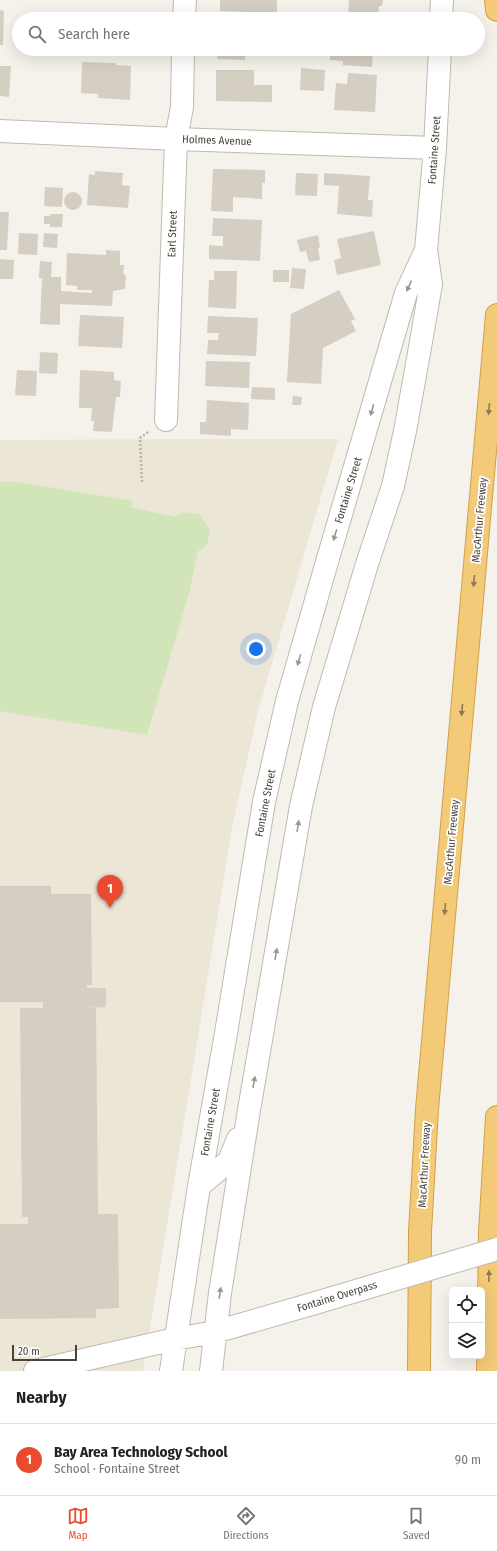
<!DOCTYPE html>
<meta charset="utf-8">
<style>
:root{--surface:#fff;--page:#f6f6f6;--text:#222;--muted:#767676;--line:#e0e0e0;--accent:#ea4a2d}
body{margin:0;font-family:"Fira Sans Condensed",sans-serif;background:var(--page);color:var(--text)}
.controls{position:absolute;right:12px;bottom:12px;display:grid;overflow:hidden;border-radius:6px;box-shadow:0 4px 16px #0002}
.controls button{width:36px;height:36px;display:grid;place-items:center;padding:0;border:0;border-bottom:1px solid var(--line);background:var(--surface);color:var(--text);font:20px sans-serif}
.scale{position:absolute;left:12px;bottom:10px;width:65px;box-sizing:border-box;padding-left:4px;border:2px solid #49433a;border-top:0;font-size:11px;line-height:14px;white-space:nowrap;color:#49433a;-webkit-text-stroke:3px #fff;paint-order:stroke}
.you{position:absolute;left:256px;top:649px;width:14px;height:14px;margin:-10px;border:3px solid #fff;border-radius:50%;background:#1a73e8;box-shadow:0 0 0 6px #1a73e833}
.badge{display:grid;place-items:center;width:26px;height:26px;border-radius:50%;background:var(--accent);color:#fff;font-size:13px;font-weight:700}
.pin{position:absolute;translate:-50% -33px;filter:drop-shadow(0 1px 2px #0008)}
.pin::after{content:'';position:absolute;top:21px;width:14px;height:12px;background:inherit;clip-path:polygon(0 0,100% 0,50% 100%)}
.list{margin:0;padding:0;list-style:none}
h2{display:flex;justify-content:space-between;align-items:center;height:52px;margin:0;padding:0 16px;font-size:17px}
h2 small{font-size:13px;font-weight:400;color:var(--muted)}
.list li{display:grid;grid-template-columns:26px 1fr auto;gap:12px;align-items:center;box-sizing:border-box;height:72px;padding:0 16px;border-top:1px solid var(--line)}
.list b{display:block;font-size:15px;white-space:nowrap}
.list p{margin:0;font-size:13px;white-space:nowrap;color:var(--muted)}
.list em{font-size:13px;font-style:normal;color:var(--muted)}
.icon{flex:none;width:22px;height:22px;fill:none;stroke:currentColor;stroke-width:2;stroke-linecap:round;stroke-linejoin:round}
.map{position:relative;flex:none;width:497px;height:1371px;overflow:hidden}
.search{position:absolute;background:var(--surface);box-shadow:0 4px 16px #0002;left:12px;right:12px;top:12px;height:44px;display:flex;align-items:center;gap:10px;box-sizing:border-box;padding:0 14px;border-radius:22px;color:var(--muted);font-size:15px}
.sheet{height:124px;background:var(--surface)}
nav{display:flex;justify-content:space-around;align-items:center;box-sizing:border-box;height:56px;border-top:1px solid var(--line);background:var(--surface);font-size:11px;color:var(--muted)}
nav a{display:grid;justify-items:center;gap:2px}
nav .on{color:var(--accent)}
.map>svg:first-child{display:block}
</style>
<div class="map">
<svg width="497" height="1371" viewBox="0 0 497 1371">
<rect width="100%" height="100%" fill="#f5f2ec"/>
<!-- education -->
<path fill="#ece6d7" d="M 183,439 L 338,439 L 258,711 L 233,823 L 143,1371 L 0,1371 L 0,440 Z"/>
<!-- grass -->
<path fill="#d1e5b8" d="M 0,482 L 18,482 L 133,501 L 131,507 L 175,517 L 183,512 L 199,514 L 210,531 L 207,545 L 198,551 L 189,593 L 147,735 L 0,711 Z"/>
<!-- building -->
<path fill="#d5cec2" d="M 220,0 L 277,0 L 277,13 L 220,11 Z
M 349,0 L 383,0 L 382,6 L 379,6 L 378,18 L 348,17 Z
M 0,10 L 4,11 L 3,45 L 0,45 Z
M 86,49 L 132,49 L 132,56 L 86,54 Z
M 218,49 L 246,49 L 245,60 L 217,59 Z
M 330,49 L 373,49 L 372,67 L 343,65 L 343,61 L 330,60 Z
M 82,62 L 116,63 L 116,65 L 131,66 L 130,100 L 98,98 L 98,94 L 81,93 Z
M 0,66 L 11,66 L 9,97 L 0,96 Z
M 301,68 L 325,70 L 324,91 L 300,90 Z
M 216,70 L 254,70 L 254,85 L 272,85 L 272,102 L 216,101 Z
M 348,73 L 377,75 L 375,112 L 334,110 L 336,83 L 347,84 Z
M 213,169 L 265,170 L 265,183 L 262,183 L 262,199 L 233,197 L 233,212 L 211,211 Z
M 95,171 L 123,173 L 122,185 L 130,186 L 128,208 L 87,205 L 89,174 L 95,175 Z
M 296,173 L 318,174 L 317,196 L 295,195 Z
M 324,173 L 370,176 L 368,200 L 373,200 L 372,217 L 337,214 L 339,186 L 324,185 Z
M 45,187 L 63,188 L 62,207 L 44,206 Z
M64 201a9 9 0 1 1 18 0a9 9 0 1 1-18 0Z
M 0,212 L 9,212 L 7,250 L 0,250 Z
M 50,214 L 63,214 L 62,227 L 50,227 L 50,224 L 44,224 L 44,216 L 50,216 Z
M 213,218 L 262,220 L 260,261 L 209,259 L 209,245 L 223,246 L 223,236 L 212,236 Z
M 374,231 L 381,265 L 337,275 L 334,260 L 341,258 L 337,239 Z
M 19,233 L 38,234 L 37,255 L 18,254 Z
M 44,233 L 58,234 L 57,248 L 43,247 Z
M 318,235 L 320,247 L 318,248 L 320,260 L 309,262 L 306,251 L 300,252 L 297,240 Z
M 106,250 L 120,251 L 120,265 L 124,265 L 123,274 L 126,275 L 125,289 L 113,291 L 112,306 L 60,304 L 60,325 L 40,324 L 42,278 L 39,278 L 40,261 L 52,262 L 51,277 L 61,277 L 61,291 L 92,293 L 92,290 L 77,290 L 77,286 L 66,285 L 67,253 L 106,255 Z
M 0,259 L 14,260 L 13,279 L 0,279 Z
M 292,268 L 306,269 L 304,289 L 290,288 Z
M 273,270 L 289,270 L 289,282 L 273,282 Z
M 214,271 L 237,271 L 236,309 L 208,307 L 209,280 L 214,280 Z
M 339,290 L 355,319 L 351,321 L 356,331 L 323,348 L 321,384 L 287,382 L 291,314 Z
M 80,315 L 124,317 L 122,348 L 78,346 Z
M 208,316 L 258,318 L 256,356 L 207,354 L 208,340 L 218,340 L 219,333 L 207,333 Z
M 40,352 L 58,353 L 57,374 L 39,373 Z
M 206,361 L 250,362 L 249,388 L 205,386 Z
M 17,370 L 37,371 L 36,396 L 15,395 Z
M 80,370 L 114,372 L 114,380 L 121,381 L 120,397 L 116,397 L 112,432 L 93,431 L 94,421 L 91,421 L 92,408 L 79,408 Z
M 252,387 L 275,388 L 275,400 L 251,399 Z
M 293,396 L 302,397 L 301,405 L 292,405 Z
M 207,400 L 249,403 L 248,430 L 231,429 L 231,436 L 200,434 L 200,422 L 206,422 Z
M 0,886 L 51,886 L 51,894 L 91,894 L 92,985 L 87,985 L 87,988 L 106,988 L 106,1007 L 87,1008 L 96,1008 L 98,1214 L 118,1214 L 119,1308 L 96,1309 L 96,1318 L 0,1319 L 0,1224 L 28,1224 L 28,1217 L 22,1217 L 20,1008 L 43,1008 L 43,1002 L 0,1002 Z"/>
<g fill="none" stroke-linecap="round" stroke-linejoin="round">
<!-- minor casing -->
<g stroke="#c0baaf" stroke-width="24">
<path id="minor" d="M 184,19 L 185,0
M 441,19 L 442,0
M 0,131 L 176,139 L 435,148
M 166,420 L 176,139 L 182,107 L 183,49
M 199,1186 L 229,1161 L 238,1139
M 35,1371 L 175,1339 L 215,1332 L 312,1304
M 171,1371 L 199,1186 L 226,1033 L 264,802 L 287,701 L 329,555 L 406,293 L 426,250
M 211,1371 L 220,1293 L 249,1110 L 301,806 L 324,707 L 367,564 L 393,486 L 405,431 L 419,353 L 431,284 L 426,250 L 435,148 L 440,49"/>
</g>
<!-- highway casing -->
<g stroke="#d3a048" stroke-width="24">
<path id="highway" d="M 496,0 L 497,10
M 419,1371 L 420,1232 L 427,1109 L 497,315
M 488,1371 L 490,1232 L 497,1117"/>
</g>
<!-- path -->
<path stroke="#c0b5a1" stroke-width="2.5" stroke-dasharray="2 2" stroke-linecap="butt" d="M 142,482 L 140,438 L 148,432"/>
<!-- minor -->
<use href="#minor" stroke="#fff" stroke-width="22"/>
<!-- highway -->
<use href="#highway" stroke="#f3ca78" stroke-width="22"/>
<!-- minor-bridge casing -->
<g stroke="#c0baaf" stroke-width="24" stroke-linecap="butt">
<path id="minor-bridge" d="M 312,1304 L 497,1249"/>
</g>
<!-- minor-bridge -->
<use href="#minor-bridge" stroke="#fff" stroke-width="22"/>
</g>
<!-- one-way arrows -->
<defs><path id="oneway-solid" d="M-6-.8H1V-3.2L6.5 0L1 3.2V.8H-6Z"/></defs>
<g fill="#9b9893">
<use href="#oneway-solid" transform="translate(409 286) rotate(115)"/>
<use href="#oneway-solid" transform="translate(372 410) rotate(106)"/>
<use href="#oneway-solid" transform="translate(335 535) rotate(107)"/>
<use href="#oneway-solid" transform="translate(299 660) rotate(106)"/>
<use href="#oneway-solid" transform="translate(298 826) rotate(-81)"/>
<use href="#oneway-solid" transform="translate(276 954) rotate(-80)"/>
<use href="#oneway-solid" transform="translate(254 1082) rotate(-80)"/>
<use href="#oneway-solid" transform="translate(220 1293) rotate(-82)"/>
</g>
<g fill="#8d7953">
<use href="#oneway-solid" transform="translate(489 409) rotate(95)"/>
<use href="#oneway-solid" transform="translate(474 581) rotate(95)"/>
<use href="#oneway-solid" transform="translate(462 710) rotate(95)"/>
<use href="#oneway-solid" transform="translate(445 909) rotate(95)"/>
<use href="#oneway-solid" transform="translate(489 1276) rotate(-89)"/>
</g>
<g text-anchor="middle" stroke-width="3.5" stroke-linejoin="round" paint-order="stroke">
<!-- street labels -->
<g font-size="11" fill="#49433a" stroke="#fff">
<text transform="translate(217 140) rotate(2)" y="4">Holmes Avenue</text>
<text transform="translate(434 150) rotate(-86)" y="4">Fontaine Street</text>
<text transform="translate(172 234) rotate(-88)" y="4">Earl Street</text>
<text transform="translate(348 490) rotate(-73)" y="4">Fontaine Street</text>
<text transform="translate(479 520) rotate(-85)" y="4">MacArthur Freeway</text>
<text transform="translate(265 803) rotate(-79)" y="4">Fontaine Street</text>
<text transform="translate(451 842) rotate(-85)" y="4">MacArthur Freeway</text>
<text transform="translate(210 1122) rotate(-80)" y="4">Fontaine Street</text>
<text transform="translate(424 1165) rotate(-87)" y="4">MacArthur Freeway</text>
<text transform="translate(337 1296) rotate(-17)" y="4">Fontaine Overpass</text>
</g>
</g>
</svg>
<div class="controls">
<button><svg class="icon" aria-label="locate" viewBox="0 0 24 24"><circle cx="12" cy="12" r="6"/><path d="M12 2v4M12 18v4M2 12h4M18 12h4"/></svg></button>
<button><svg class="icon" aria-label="layers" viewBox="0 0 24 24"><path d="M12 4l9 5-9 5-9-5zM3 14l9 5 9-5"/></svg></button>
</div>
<div class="scale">20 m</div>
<div class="you"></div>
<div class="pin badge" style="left:110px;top:908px">1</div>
<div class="search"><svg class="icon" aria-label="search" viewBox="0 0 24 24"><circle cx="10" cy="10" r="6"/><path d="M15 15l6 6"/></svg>Search here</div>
</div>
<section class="sheet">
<h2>Nearby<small></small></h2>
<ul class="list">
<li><span class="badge">1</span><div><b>Bay Area Technology School</b><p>School · Fontaine Street</p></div><em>90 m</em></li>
</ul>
</section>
<nav>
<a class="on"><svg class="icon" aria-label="map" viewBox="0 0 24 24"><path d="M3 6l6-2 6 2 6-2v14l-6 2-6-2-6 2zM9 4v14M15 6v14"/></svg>Map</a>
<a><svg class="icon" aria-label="directions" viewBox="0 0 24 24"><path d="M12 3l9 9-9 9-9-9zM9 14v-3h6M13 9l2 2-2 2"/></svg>Directions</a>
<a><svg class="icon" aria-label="saved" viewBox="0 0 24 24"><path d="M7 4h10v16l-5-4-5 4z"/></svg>Saved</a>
</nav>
